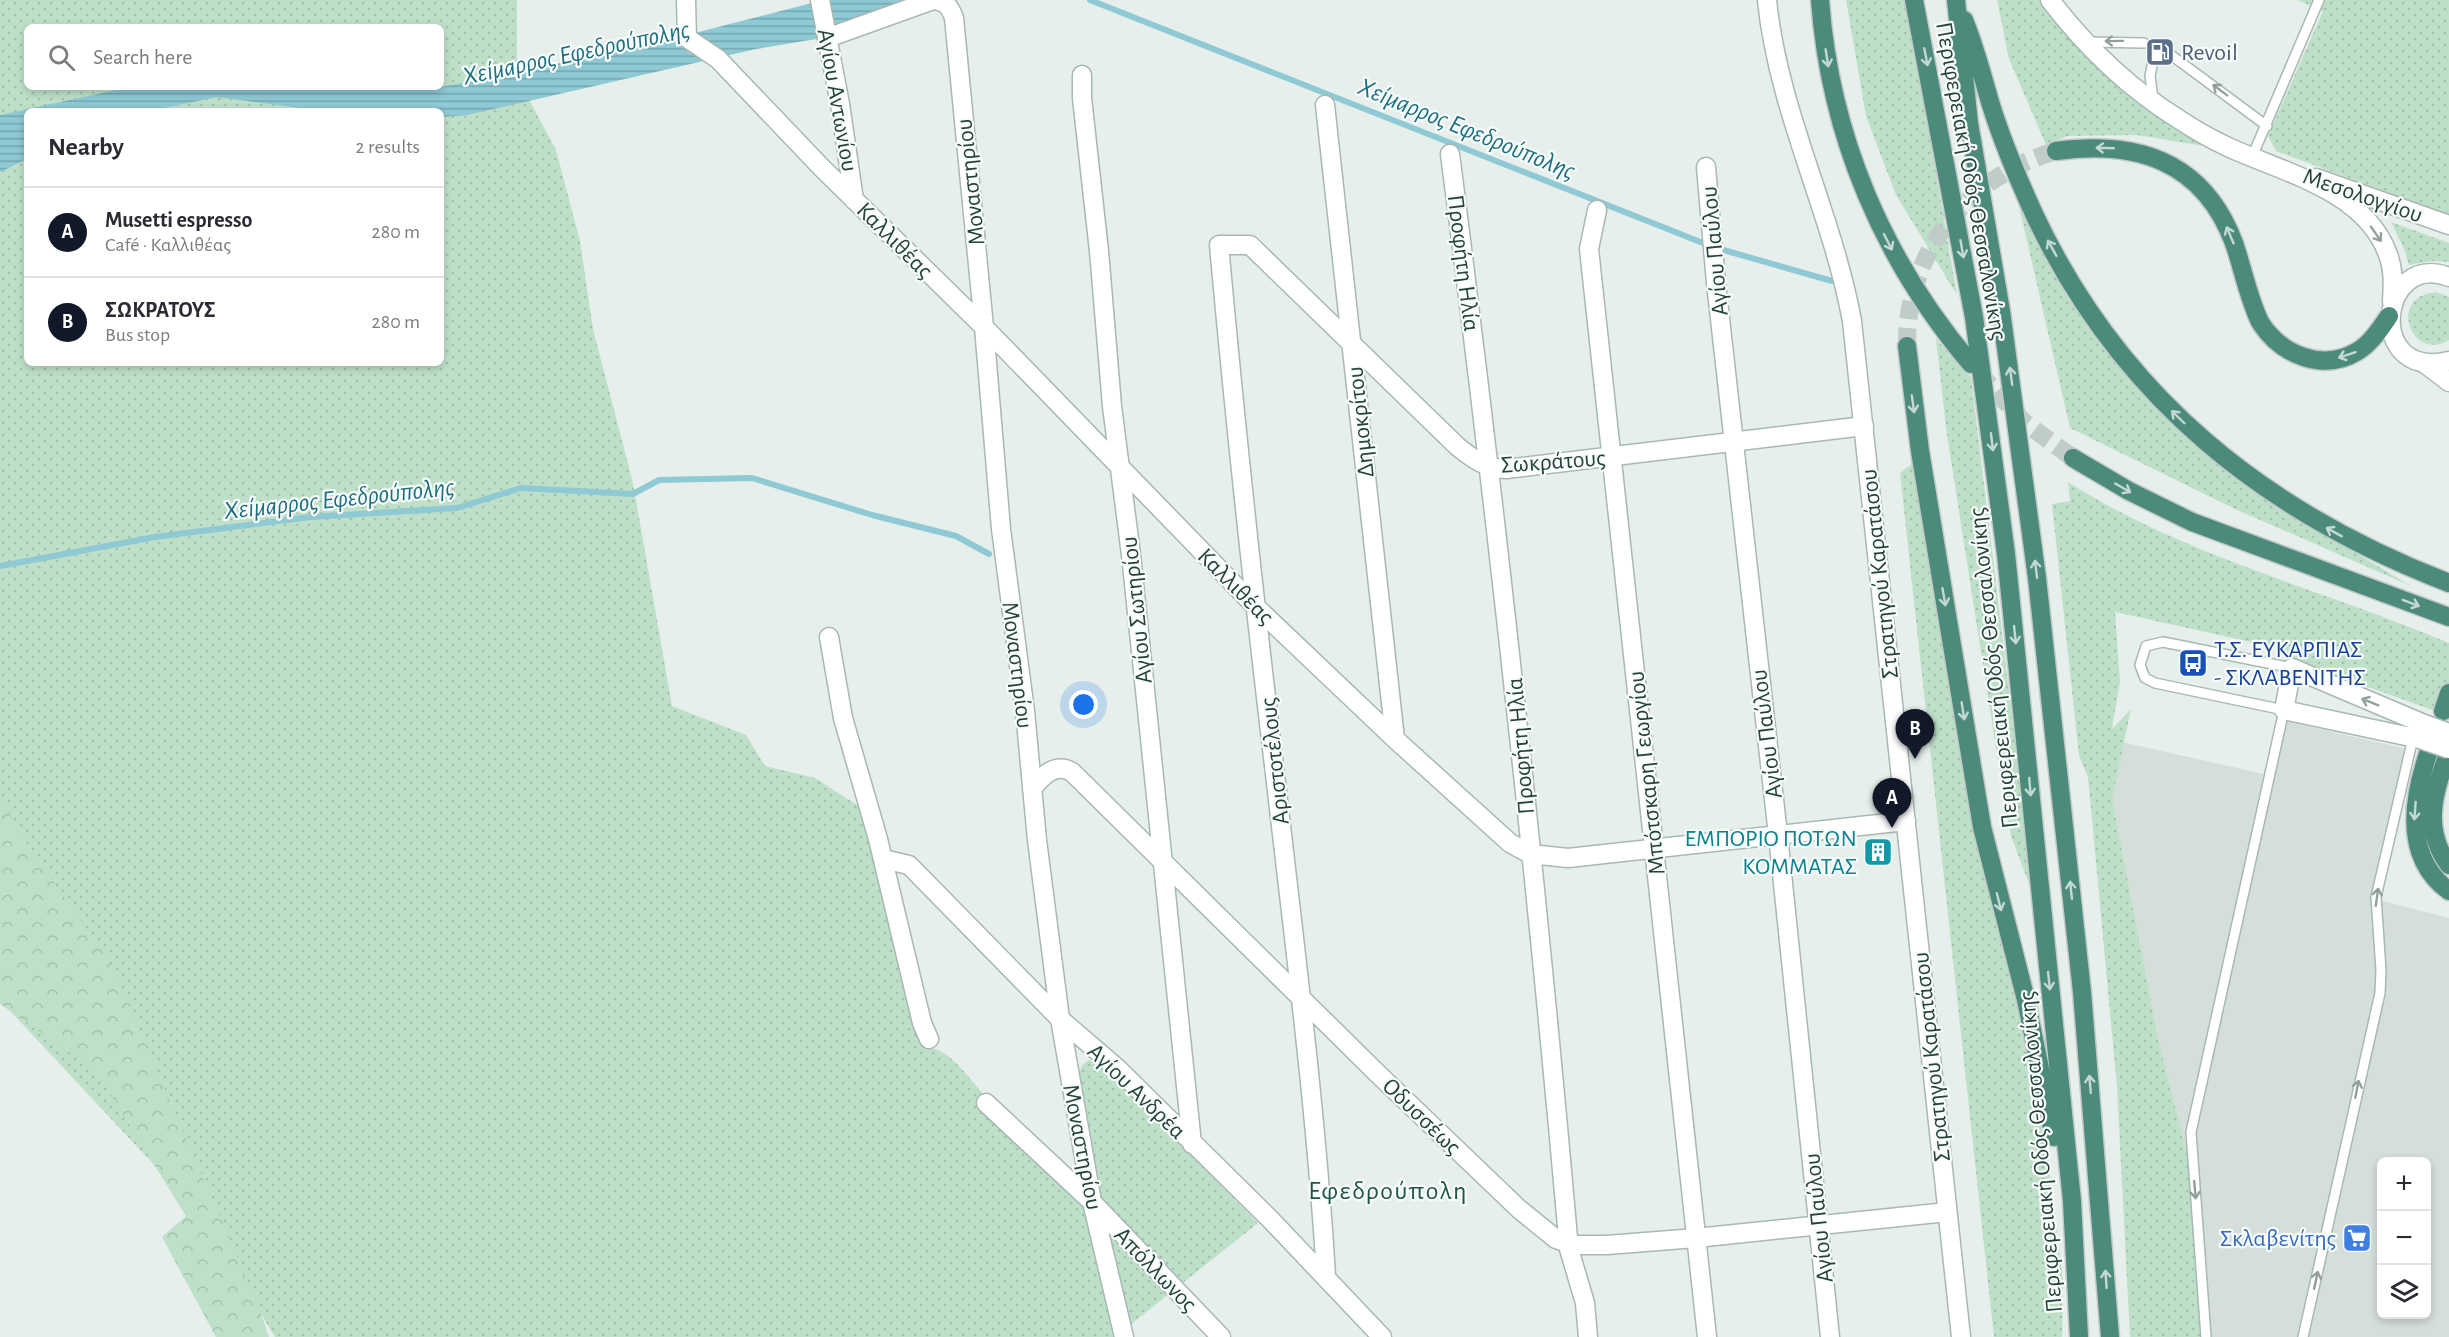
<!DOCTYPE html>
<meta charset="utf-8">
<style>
:root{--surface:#fff;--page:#f2f2f3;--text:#2b2b33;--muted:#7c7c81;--line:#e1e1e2;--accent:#111827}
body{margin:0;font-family:"Alegreya Sans",sans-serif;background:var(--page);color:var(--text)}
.controls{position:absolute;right:18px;bottom:18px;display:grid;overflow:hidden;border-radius:9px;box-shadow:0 3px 9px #0003}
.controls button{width:54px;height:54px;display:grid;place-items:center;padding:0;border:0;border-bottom:2px solid var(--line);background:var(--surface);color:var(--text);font:30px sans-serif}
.you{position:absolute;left:1084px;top:705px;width:21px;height:21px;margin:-15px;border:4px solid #fff;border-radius:50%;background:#1a73e8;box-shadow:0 0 0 9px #1a73e833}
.badge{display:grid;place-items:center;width:39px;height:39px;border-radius:50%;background:var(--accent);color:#fff;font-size:20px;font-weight:700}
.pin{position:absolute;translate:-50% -50px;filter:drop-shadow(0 2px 3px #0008)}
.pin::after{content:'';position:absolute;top:32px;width:21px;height:18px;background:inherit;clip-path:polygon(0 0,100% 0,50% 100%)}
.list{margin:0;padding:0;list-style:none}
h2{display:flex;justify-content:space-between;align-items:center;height:78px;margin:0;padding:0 24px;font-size:26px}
h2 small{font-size:20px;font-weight:400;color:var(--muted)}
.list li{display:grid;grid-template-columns:39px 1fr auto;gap:18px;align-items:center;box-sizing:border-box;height:90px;padding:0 24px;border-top:2px solid var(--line)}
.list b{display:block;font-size:22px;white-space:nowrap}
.list p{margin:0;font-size:20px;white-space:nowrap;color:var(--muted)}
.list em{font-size:20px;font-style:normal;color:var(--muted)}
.icon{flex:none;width:33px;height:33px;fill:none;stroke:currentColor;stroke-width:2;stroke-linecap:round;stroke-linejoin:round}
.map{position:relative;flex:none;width:2449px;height:1337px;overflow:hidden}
.search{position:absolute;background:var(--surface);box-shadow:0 3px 9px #0003;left:24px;top:24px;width:420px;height:66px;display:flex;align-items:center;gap:15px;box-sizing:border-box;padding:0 21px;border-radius:9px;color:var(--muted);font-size:22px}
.panel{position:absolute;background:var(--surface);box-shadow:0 3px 9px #0003;left:24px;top:108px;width:420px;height:258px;border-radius:9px}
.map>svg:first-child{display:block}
</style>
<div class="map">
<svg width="2449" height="1337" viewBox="0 0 2449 1337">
<defs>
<pattern id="grass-dots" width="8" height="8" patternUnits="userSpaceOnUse" patternTransform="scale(1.5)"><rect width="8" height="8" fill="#bfe0c8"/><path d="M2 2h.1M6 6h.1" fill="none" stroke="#a4c1ad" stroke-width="1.8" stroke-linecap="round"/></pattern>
<pattern id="forest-crowns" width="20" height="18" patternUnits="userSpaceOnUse" patternTransform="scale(1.5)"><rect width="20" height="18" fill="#bfe0c8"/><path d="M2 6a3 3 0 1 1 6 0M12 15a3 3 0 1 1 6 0" fill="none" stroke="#a4c1ad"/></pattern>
<pattern id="water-rules" width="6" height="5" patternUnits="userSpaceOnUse" patternTransform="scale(1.5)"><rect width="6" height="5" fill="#8ec9d4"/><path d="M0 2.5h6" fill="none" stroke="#74a5ad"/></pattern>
</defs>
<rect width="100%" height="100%" fill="#e6efeb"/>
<!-- built -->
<path fill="#d4dfda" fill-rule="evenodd" d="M 2285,721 L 2407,749 L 2374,899 L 2449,918 L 2449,1337 L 2178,1337 L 2088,777 L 2104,738 L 2273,776 ZM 2382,1162 L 2426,1162 L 2426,1314 L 2382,1314 Z"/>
<!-- grass -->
<path fill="url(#grass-dots)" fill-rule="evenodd" d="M 0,0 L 517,0 L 517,57 L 525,92 L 556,150 L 580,241 L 593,329 L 633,483 L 672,706 L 746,735 L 765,766 L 815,778 L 860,807 L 927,1047 C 951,1049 972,1083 988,1099 L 984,1108 L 1049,1175 L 1105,1227 L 1078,1078 L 1082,1065 L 1089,1060 L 1103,1067 L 1137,1100 L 1258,1223 L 1115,1337 L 275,1337 L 201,1215 L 0,1000 ZM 27,27 L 441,27 L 441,87 L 27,87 ZM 27,111 L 441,111 L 441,363 L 27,363 Z
M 1846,0 L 1906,0 L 1957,295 L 1896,195 L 1866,116 Z
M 1997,0 L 2046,0 L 2210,147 L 2137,135 L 2067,136 L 2046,145 L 2009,59 Z
M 2297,0 L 2449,0 L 2449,215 L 2276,151 L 2268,136 L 2323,11 Z
M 2010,167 L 2087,308 L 2193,429 L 2346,547 L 2411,586 L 2235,509 L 2070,428 Z
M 2391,222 L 2449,243 L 2449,262 L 2431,261 L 2409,265 L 2404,249 Z
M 2436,292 L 2449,297 L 2449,340 C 2412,363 2386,297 2436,292 Z
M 1936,339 L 1971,377 L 2034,897 L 2011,836 L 2005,805 L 1947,435 Z
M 1918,459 L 2038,1074 L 2063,1282 L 2062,1337 L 1994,1337 L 1900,473 Z
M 2068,482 C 2186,557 2322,589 2449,643 L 2449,716 L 2279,655 L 2279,645 L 2274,647 L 2115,612 L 2120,681 L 2112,729 L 2131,709 L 2112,799 L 2157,1035 L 2200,1206 L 2203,1337 L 2130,1337 L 2117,1087 L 2088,777 L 2079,756 L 2052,504 L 2070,501 Z"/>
<!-- forest -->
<path fill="url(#forest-crowns)" d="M 0,794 L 18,831 L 109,960 L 257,1302 L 269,1337 L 216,1337 L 162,1237 L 186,1216 L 96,1071 L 0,1004 Z"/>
<!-- water -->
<path fill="url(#water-rules)" d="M 824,0 L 916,0 L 872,20 L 816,39 L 756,49 L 467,115 L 441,117 L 441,111 L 323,111 L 217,97 L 150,111 L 27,111 L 27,159 L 0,172 L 0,115 L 130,87 L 441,87 L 640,47 Z"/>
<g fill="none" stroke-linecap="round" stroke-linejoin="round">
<!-- stream -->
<path stroke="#8ec9d4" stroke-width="6" d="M 1090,0 L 1713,247 L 1832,281
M 0,566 L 155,537 L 311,517 L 457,508 L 521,488 L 633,494 L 659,480 L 752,478 L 872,515 L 956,536 L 989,554"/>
<!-- trunk-tunnel -->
<path stroke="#bfccc8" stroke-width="18" stroke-dasharray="18 9" stroke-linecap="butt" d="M 1907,346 C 1906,252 1966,177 2056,151
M 1978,372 L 2024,422 L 2073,458"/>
<!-- service casing -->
<g stroke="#a8b8b2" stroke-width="12">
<path id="service" d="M 2086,42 L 2144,43
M 2171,55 L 2267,126
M 2153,98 L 2150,76 L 2154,56
M 2252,157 L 2319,0
M 2206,1337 L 2191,1132 L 2284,710 L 2155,683 L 2145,678 L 2140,665 L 2146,646 L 2163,642 L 2292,668
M 2303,1337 L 2380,993 L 2381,970 L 2376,897 L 2413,738"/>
</g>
<!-- minor casing -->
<g stroke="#a8b8b2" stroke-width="21">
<path id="minor" d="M 686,0 L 687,38 L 718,59 L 822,168 L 984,327 L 1256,607 L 1395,739 L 1510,843 L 1530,854 L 1568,858 L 1906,821
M 820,0 L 840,104 L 854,200
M 933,0 C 946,1 950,7 954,18 L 984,327 L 1001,529 L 1025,711 L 1037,840 L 1060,1019 L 1092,1202 L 1124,1337
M 827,38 L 933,0
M 1082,75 L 1082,98 L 1099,251 L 1112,406 L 1131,555 L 1192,1144
M 1325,105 L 1395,739
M 1450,154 C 1497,518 1537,883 1569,1249 L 1585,1303 L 1588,1337
M 1706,167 L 1716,283 L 1778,835 L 1830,1337
M 1597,210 L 1589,249 L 1707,1337
M 2424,363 L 2449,382
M 829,637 L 843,718 L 878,839 L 922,1023 L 929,1039
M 2420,739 L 2284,710 L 2292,668 L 2424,724
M 1032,789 C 1042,776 1055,762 1072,772 L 1379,1075 L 1519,1209 L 1556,1239 L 1574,1245 L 1607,1245 L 1696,1238 L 1947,1212
M 883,859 L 909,865 L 1060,1019 L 1117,1068 L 1269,1218 L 1382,1337
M 986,1103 L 1092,1202 L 1221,1337
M 1326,1276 C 1316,1108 1294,941 1275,774 C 1254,598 1235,422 1219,245 L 1250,245 L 1458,447 C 1473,459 1487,469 1506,469 L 1864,426"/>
</g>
<!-- tertiary casing -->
<g stroke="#a8b8b2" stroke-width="21">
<path id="tertiary" d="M 1767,0 C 1778,111 1832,212 1852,321 L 1961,1337
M 2050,0 C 2086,47 2130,89 2180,120 C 2195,130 2211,139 2228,147 C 2282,172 2363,190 2387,252 C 2394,268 2393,285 2392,302
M 2316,178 L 2449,225
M 2449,277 C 2379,250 2364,381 2449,361"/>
</g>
<!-- trunk casing -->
<g stroke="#c2cac8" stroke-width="21">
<path id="trunk" d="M 1820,0 C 1830,136 1883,260 1971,364
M 1914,0 L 1974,317 L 2006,554 L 2072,1201 L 2079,1337
M 1956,0 L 1969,123 L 2001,311 L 2037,578 L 2082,992 L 2110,1337
M 1964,20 C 1975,47 1982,74 1990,102 C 2002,141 2018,179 2035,216 C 2121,398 2265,512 2449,583
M 2056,151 C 2137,140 2203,161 2234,243 C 2243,269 2248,297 2260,322 C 2280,354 2322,373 2358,351 C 2371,343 2380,329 2389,316
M 1907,346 L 1920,451 L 1982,827 L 2026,1000 L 2054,1137
M 2073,458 L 2129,491 L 2192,522 L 2449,617
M 2443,711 L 2449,693
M 2428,754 C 2412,801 2404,858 2449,891
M 2446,760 C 2432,796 2424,832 2449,865"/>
</g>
<!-- service -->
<use href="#service" stroke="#fff" stroke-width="9"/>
<!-- minor -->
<use href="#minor" stroke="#fff" stroke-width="18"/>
<!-- tertiary -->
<use href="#tertiary" stroke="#fff" stroke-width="18"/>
<!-- trunk -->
<use href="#trunk" stroke="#4c8a7c" stroke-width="18"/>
<!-- minor-bridge casing -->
<g stroke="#a8b8b2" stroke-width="21" stroke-linecap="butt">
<path id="minor-bridge" d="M 2424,724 L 2449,733
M 2420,739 L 2449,749"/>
</g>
<!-- minor-bridge -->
<use href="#minor-bridge" stroke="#fff" stroke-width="18"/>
</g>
<!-- one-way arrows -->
<defs><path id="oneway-shaft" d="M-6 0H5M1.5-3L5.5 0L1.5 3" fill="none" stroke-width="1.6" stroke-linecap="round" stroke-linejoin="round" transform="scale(1.5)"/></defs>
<g stroke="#92a09c">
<use href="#oneway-shaft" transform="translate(2114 41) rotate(179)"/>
<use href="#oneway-shaft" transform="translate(2220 90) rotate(-143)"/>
<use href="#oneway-shaft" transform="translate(2376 234) rotate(55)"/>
<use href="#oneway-shaft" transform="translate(2370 702) rotate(-158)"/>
<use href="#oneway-shaft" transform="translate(2377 897) rotate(-82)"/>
<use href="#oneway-shaft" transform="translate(2357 1089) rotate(-79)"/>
<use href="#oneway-shaft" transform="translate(2195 1190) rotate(85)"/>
<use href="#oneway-shaft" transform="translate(2316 1280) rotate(-78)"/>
</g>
<g stroke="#c4d9d4">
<use href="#oneway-shaft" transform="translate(1926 57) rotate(79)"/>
<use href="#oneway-shaft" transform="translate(1827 58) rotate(81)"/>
<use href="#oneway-shaft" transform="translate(2105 148) rotate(-178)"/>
<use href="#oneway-shaft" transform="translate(2230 235) rotate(-113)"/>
<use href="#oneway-shaft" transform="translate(1888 242) rotate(63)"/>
<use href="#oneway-shaft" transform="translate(2052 248) rotate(-119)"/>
<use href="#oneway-shaft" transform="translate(1962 249) rotate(80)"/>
<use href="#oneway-shaft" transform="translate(2347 355) rotate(161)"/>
<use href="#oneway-shaft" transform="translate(2011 376) rotate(-98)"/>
<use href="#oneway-shaft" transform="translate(1913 404) rotate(82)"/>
<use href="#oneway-shaft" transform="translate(2178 417) rotate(-136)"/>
<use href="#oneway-shaft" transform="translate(1992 442) rotate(83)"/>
<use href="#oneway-shaft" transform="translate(2123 488) rotate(30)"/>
<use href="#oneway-shaft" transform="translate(2334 532) rotate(-151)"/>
<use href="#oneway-shaft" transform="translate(2036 569) rotate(-97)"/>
<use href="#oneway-shaft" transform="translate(1944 597) rotate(80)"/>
<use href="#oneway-shaft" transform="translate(2411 603) rotate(21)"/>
<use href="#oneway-shaft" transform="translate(2015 635) rotate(84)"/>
<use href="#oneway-shaft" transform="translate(1963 711) rotate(81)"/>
<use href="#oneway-shaft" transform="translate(2030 787) rotate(85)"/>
<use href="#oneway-shaft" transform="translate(2415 811) rotate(94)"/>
<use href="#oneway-shaft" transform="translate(2071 890) rotate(-96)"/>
<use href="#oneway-shaft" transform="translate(1999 902) rotate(76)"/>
<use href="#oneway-shaft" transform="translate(2049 981) rotate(84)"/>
<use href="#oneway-shaft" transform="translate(2090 1084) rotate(-95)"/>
<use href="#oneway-shaft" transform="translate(2106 1279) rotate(-94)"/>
</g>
<!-- icons -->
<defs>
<g id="fuel-square" transform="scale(1.5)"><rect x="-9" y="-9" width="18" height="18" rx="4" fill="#5c6f8a" stroke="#f7fbf9"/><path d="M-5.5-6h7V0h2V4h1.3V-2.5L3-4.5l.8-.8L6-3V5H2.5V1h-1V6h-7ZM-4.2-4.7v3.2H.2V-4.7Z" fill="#fff"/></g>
<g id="bus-square" transform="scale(1.5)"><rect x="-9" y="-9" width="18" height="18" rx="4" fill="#1a4fb4" stroke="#f7fbf9"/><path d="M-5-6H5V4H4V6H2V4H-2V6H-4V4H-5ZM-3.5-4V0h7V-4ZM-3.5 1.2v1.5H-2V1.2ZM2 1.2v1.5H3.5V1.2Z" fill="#fff"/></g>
<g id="building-square" transform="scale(1.5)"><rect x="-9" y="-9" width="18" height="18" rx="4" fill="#0f9aa8" stroke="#f7fbf9"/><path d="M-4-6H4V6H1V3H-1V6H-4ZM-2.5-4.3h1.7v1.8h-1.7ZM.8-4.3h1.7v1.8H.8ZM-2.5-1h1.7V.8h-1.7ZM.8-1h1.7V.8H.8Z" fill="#fff"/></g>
<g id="supermarket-square" transform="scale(1.5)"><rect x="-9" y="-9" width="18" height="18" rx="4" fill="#3f7fe0" stroke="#f7fbf9"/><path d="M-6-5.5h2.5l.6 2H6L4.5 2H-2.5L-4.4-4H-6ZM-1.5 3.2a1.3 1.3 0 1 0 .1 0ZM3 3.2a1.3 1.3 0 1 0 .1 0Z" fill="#fff"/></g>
</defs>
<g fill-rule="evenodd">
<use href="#fuel-square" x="2160" y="52"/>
<use href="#bus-square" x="2193" y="663"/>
<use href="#building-square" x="1878" y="852"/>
<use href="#supermarket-square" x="2357" y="1238"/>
</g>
<g text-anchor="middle" stroke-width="4.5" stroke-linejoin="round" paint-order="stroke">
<!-- service labels -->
<g font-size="24" fill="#4e5e75" stroke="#f7fbf9" text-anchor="start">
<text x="2181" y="60">Revoil</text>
</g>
<!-- street labels -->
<g font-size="24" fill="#24423a" stroke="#f7fbf9">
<text transform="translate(838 100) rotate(80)" y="8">Αγίου Αντωνίου</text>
<text transform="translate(1972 181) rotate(80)" y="8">Περιφερειακή Οδός Θεσσαλονίκης</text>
<text transform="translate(970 182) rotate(-96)" y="8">Μοναστηρίου</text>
<text transform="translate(2363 195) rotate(19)" y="8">Μεσολογγίου</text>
<text transform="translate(895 240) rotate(45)" y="8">Καλλιθέας</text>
<text transform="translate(1714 251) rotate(-95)" y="8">Αγίου Παύλου</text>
<text transform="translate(1464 263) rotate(83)" y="8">Προφήτη Ηλία</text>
<text transform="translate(1360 422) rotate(-96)" y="8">Δημοκρίτου</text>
<text transform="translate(1553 461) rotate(-4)" y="8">Σωκράτους</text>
<text transform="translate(1879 574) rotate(-96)" y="8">Στρατηγού Καρατάσου</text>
<text transform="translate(1236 586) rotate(45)" y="8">Καλλιθέας</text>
<text transform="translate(1136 610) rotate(-96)" y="8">Αγίου Σωτηρίου</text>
<text transform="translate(1018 665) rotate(83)" y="8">Μοναστηρίου</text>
<text transform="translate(1993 668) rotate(-96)" y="8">Περιφερειακή Οδός Θεσσαλονίκης</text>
<text transform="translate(1766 734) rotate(-97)" y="8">Αγίου Παύλου</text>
<text transform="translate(1520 746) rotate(-95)" y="8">Προφήτη Ηλία</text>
<text transform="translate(1274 761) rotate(-96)" y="8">Αριστοτέλους</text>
<text transform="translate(1646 773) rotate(-96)" y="8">Μπότσκαρη Γεωργίου</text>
<text transform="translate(1931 1057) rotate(-96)" y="8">Στρατηγού Καρατάσου</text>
<text transform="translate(1137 1091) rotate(44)" y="8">Αγίου Ανδρέα</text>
<text transform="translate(1422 1116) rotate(44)" y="8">Οδυσσέως</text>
<text transform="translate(1083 1147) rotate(79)" y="8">Μοναστηρίου</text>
<text transform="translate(2040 1152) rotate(-95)" y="8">Περιφερειακή Οδός Θεσσαλονίκης</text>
<text transform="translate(1818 1218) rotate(-96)" y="8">Αγίου Παύλου</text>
<text transform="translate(1156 1269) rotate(46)" y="8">Απόλλωνος</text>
</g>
<!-- transit labels -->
<g font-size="24" fill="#164399" stroke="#f7fbf9" text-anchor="start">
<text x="2214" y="657">Τ.Σ. ΕΥΚΑΡΠΙΑΣ<tspan x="2214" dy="28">- ΣΚΛΑΒΕΝΙΤΗΣ</tspan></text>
</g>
<!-- culture labels -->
<g font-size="24" fill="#0d838f" stroke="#f7fbf9" text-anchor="end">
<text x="1857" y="846">ΕΜΠΟΡΙΟ ΠΟΤΩΝ<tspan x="1857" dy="28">ΚΟΜΜΑΤΑΣ</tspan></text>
</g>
<!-- shop labels -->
<g font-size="24" fill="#366cbe" stroke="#f7fbf9" text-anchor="end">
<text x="2336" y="1246">Σκλαβενίτης</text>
</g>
<!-- water labels -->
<g font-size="26" font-style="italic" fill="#1c6f80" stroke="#f7fbf9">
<text transform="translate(576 52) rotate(-12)" y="9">Χείμαρρος Εφεδρούπολης</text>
<text transform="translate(1467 128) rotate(22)" y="9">Χείμαρρος Εφεδρούπολης</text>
<text transform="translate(339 498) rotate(-6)" y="9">Χείμαρρος Εφεδρούπολης</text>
</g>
<!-- neighbourhood labels -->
<g font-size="26" letter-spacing="1.5" fill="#1f5548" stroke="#f7fbf9">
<text x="1388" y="1199">Εφεδρούπολη</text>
</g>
</g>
</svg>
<div class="controls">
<button>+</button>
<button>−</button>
<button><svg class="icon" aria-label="layers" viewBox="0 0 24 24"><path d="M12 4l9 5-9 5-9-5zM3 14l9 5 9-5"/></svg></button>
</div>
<div class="you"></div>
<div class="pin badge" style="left:1892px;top:828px">A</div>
<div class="pin badge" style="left:1915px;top:759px">B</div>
<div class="search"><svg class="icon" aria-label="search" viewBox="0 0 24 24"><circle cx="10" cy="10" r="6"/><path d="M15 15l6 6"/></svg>Search here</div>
<section class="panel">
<h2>Nearby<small>2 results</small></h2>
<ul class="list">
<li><span class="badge">A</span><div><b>Musetti espresso</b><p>Café · Καλλιθέας</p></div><em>280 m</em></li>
<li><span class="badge">B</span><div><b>ΣΩΚΡΑΤΟΥΣ</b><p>Bus stop</p></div><em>280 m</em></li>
</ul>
</section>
</div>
